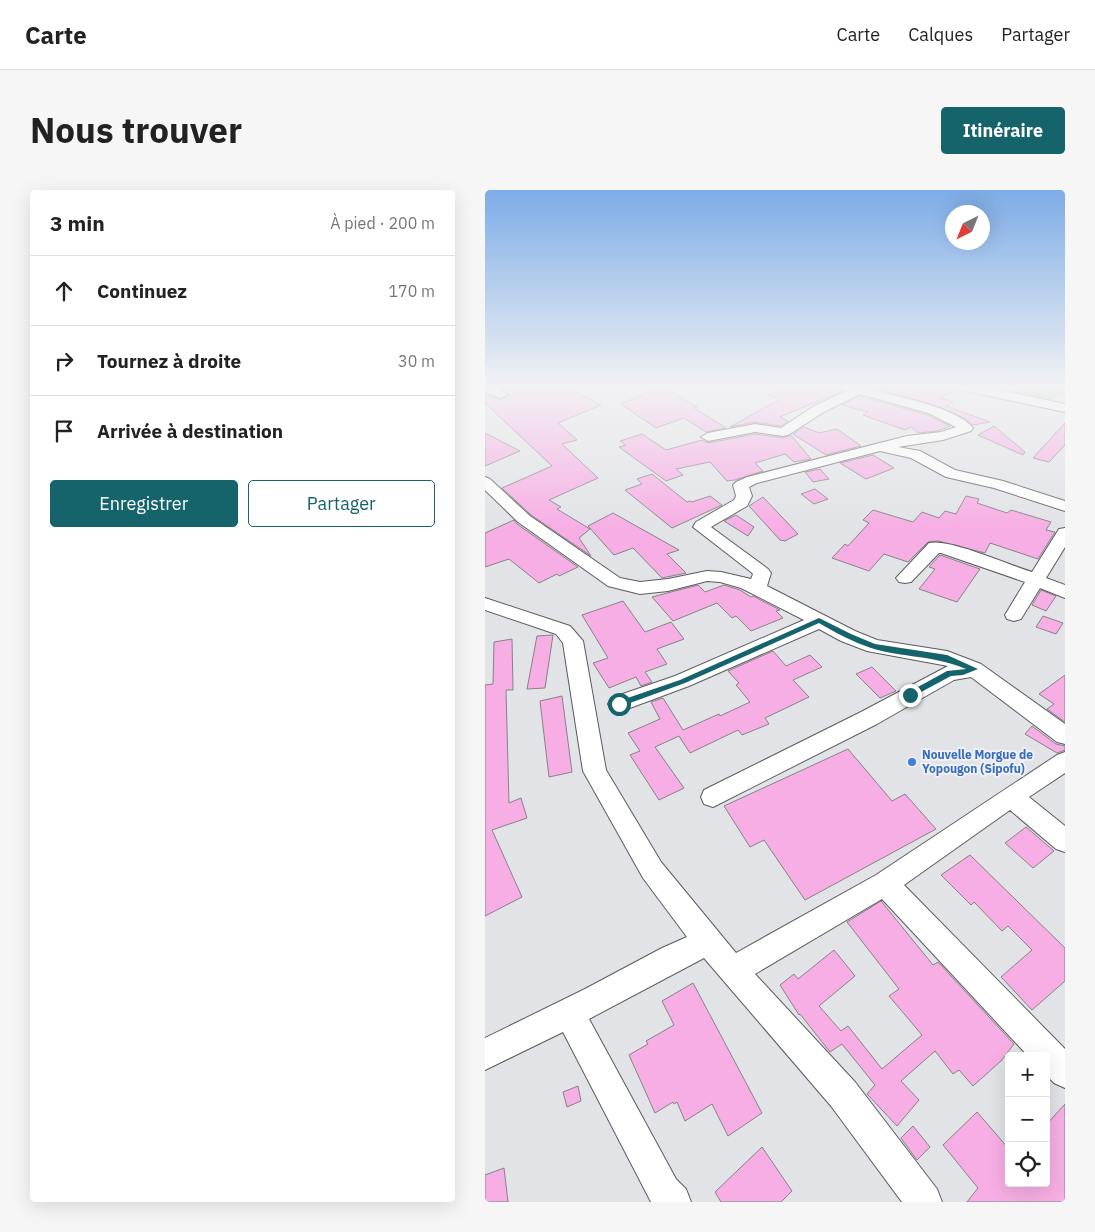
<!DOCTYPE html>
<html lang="fr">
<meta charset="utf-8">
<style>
:root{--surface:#fff;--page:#f6f6f6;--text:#222;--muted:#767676;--line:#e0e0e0;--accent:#15636b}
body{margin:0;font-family:"IBM Plex Sans",sans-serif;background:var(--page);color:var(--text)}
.controls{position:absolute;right:15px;bottom:15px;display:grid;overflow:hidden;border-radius:5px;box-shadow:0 5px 20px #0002}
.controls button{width:45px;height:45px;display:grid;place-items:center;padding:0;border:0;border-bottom:1px solid var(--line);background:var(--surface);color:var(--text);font:25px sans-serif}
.compass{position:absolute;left:460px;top:15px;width:45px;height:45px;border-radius:50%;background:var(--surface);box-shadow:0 5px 20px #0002;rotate:223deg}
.stop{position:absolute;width:15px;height:15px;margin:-11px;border:4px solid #15636b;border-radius:50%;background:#fff}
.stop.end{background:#15636b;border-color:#fff;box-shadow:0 1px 5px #0008}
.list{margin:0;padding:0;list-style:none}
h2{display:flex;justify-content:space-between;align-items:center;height:65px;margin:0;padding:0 20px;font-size:21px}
h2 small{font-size:16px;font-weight:400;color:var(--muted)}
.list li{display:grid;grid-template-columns:32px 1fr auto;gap:15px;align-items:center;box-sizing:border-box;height:70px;padding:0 20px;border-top:1px solid var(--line)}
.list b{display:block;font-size:19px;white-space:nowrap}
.list em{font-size:16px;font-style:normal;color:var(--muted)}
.actions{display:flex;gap:10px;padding:15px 20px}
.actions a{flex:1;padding:11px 0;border:1px solid var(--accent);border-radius:5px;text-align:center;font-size:18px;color:var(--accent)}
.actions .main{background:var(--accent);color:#fff}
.icon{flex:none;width:28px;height:28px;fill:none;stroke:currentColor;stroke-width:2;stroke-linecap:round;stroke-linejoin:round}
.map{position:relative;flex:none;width:580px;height:1012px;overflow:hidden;border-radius:5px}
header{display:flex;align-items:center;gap:30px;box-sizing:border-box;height:70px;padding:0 25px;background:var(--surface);border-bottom:1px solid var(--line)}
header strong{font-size:24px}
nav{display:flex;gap:28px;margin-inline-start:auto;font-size:18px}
.intro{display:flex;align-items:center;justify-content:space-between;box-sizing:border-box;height:120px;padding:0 30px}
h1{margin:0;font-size:35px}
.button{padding:12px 22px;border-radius:5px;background:var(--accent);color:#fff;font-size:18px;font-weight:700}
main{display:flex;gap:30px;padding:0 30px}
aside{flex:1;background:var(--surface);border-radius:5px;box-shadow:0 5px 20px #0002}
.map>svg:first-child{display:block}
</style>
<header>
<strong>Carte</strong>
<nav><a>Carte</a><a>Calques</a><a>Partager</a></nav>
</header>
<div class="intro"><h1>Nous trouver</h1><a class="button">Itinéraire</a></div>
<main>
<aside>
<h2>3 min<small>À pied · 200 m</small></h2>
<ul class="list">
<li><svg class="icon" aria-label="ahead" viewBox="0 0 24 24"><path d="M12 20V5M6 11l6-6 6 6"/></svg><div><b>Continuez</b></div><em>170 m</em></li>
<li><svg class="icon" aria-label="right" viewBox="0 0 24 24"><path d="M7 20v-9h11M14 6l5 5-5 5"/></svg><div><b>Tournez à droite</b></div><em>30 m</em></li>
<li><svg class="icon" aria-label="arrive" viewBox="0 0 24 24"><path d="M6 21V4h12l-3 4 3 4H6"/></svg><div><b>Arrivée à destination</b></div></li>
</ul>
<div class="actions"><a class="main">Enregistrer</a><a>Partager</a></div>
</aside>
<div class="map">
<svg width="580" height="1012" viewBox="0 0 580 1012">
<rect width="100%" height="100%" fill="#e2e3e7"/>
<!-- green -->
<path fill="#a8c87c" d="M 491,196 L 580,196 L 580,204 L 573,206 L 565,212 Z"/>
<!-- building -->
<path fill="#f7aee4" stroke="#868385" d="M 13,196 L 79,196 L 116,215 L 73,233 L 92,250 L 77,254 L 113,288 L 64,310 L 76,317 L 72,319 L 105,339 L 94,348 L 106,366 L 46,325 L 17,298 L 67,276 L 0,213 L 0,204 L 15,210 L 24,205 Z
M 177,196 L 212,217 L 209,218 L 241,238 L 221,242 L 199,228 L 171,238 L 136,214 Z
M 299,196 L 351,196 L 358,201 L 295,227 L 303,231 L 296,236 L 270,232 L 245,237 L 295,209 L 283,205 Z
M 384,196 L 396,196 L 406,200 L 414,196 L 434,203 L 447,196 L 468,196 L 471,199 L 455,208 L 468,212 L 461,216 L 505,232 L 488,235 L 481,229 L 455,217 Z
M 375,206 L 442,225 L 465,236 L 452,241 L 433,243 L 426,237 L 420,240 L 378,225 L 383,222 L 357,215 Z
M 580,233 L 580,255 L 564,272 L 548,268 Z
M 509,236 L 540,262 L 538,265 L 493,245 Z
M 319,237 L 334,243 L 352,239 L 376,256 L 341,265 L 308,244 Z
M 0,243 L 35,261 L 0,276 Z
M 157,244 L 181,260 L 217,250 L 223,253 L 270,244 L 298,248 L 306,245 L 326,269 L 309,272 L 300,264 L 270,273 L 278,281 L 250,290 L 242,291 L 225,272 L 191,279 L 198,285 L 181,291 L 134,257 L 141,255 L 135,251 Z
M 388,265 L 409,278 L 381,289 L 355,273 Z
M 335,279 L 344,289 L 328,292 L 320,282 Z
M 167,284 L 202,312 L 205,311 L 207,312 L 225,306 L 237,315 L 187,338 L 140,300 L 157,294 L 152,289 Z
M 330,299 L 343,309 L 329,314 L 316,304 Z
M 481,306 L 494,309 L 492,313 L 522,323 L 526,320 L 566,332 L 561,340 L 570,342 L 553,369 L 505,353 L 500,363 L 453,351 L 443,352 L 423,372 L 399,364 L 384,381 L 347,368 L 360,354 L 363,356 L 384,333 L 378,330 L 388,320 L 428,332 L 437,322 L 454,328 L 460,321 L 471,324 Z
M 278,307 L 313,344 L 300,351 L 295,350 L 264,316 Z
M 128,323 L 194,360 L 182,364 L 201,383 L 177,388 L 148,358 L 129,365 L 103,336 Z
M 251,325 L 269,337 L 263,346 L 239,331 Z
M 29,330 L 32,334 L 93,377 L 74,386 L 72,384 L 54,393 L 24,369 L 0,377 L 0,343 Z
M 455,365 L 495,379 L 472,412 L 434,399 L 450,379 L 444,377 Z
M 213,395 L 220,402 L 239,395 L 255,400 L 266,407 L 268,406 L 295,420 L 291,421 L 298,428 L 266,441 L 251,426 L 247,428 L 232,413 L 188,431 L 167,407 Z
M 556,400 L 571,406 L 561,421 L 547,415 Z
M 138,411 L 160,442 L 186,432 L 199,449 L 172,459 L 182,474 L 160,482 L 167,492 L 156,496 L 151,487 L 124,498 L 108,473 L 123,468 L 97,425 Z
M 558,426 L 578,433 L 571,444 L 551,437 Z
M 68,445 L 60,498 L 42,499 L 52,446 Z
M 27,449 L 28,500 L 21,500 L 24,613 L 36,608 L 42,628 L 7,640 L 37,707 L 0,726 L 0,495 L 8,494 L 9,452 Z
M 288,461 L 301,476 L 325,465 L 337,477 L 308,490 L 324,507 L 280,528 L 284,534 L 257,545 L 253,540 L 205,563 L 194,546 L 170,557 L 199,598 L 174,610 L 145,565 L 155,561 L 143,543 L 175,529 L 166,512 L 178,508 L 198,540 L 234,524 L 235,526 L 265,512 L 251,495 L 254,493 L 243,481 Z
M 387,477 L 411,501 L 395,508 L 371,484 Z
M 580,485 L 580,532 L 562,519 L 569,514 L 554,504 Z
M 77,506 L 87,582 L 64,587 L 55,511 Z
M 547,536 L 571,554 L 580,556 L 580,560 L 572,563 L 540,544 Z
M 363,559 L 407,611 L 420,604 L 451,639 L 320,710 L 279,650 L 265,657 L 239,616 Z
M 541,637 L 569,661 L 548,678 L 520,653 Z
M 485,665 L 580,758 L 580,791 L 547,820 L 516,787 L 547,760 L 523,736 L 517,741 L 489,712 L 486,715 L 456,685 Z
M 396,711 L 448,775 L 453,772 L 529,854 L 516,871 L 488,896 L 474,880 L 468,884 L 450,861 L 416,891 L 434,910 L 412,936 L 382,904 L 390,895 L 357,854 L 345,862 L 315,824 L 314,825 L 295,795 L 309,784 L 313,789 L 349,760 L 370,786 L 334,816 L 356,841 L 363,836 L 397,879 L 437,845 L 404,806 L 414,799 L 362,732 Z
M 208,793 L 277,923 L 243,946 L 227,914 L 200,931 L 192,912 L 189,914 L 188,912 L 170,923 L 144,865 L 163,854 L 161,851 L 189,835 L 177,811 Z
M 93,896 L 96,911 L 82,917 L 78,902 Z
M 580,914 L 580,1012 L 482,1012 L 493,998 L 458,955 L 492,922 L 524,959 L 524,993 L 561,993 L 561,935 Z
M 428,936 L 445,957 L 432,970 L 416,948 Z
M 277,957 L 307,1001 L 296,1012 L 236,1012 L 230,1002 Z
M 19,978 L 23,1012 L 0,1012 L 0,985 Z"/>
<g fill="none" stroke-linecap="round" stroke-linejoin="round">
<!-- minor casing -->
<g stroke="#5a5b5e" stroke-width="2">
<path id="minor" d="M 0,196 L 9,196 L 22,204 L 16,208 L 0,202 Z
M 353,196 L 382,196 L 383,199 C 409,206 472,217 488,238 L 486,241 L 458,250 L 413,257 L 435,261 L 470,280 L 518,291 L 580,311 L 580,321 L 509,298 L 461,287 L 426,268 L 395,261 L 272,293 L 264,297 L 267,306 L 262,316 L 226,337 L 283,379 L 286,383 L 282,396 L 370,441 L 392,450 L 462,461 L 496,474 L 580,534 L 580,554 L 572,552 L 486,487 L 469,490 L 392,534 L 228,617 L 219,614 L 216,607 L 219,600 L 376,522 L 463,476 L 382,461 L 356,451 L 334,439 L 204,496 L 134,522 L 126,520 L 123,514 L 126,508 L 190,486 L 319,430 L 256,398 L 235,392 L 222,391 L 183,401 L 155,404 L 123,396 L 33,332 L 0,300 L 0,287 L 5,289 L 45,326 L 135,388 L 155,392 L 183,389 L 222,381 L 236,382 L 266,389 L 268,384 L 266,382 L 208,337 L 211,332 L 249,310 L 251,306 L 248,295 L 251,292 L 262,287 L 422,246 L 456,242 L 471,237 L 443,223 L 375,204 L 339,222 L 303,245 L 298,246 L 270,242 L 223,251 L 216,247 L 223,243 L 270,234 L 296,238 L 329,216 L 362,201 Z
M 470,196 L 495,196 L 580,214 L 580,222 L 476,200 Z
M 580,338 L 580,357 L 561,388 L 580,395 L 580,408 L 555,398 L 536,429 L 529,431 L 522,429 L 520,425 L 540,392 L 456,363 L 454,363 L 426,392 L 420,393 L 414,392 L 411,388 L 444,353 C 464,348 524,375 547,382 L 574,339 Z
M 0,408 L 85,436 L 98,451 L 121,580 L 176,672 L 251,763 L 391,685 L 572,565 L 580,562 L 580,583 L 544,607 L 580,636 L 580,662 L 571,659 L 525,620 L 419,695 L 580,859 L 580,898 L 569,893 L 561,885 L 561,866 L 543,866 L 397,709 L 270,784 L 370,892 L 452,999 L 457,1012 L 417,1012 L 346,916 L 219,768 L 104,829 L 191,989 L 201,999 L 206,1012 L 166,1012 L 78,842 L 0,880 L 0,848 L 100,799 L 177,758 L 202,747 L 158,688 L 98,581 L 78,453 L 71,444 L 0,420 Z"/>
</g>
<!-- minor -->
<use href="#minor" fill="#fff" fill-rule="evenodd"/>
</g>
<!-- sky -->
<linearGradient id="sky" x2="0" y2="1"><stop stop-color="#7dace7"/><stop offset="0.58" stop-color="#f2f2f4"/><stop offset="1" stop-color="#f2f2f4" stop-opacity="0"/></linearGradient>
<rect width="580" height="338" fill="url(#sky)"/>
<!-- route -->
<path fill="#15636b" d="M 334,428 L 366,444 L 390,454 L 462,465 L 493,479 L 478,485 L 466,486 L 425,508 L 421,505 L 422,503 L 462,481 L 481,479 C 448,465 418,468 386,458 C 368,452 351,443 334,433 L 200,493 L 134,517 L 130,514 L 131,512 L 195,490 Z"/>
<!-- markers -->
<circle fill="#3f7fe0" stroke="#f0f1f5" stroke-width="2" cx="427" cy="572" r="5"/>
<g text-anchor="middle" stroke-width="4" stroke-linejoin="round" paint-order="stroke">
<!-- shop labels -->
<g font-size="12" font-weight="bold" fill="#366cbe" stroke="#f0f1f5" text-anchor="start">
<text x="437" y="569">Nouvelle Morgue de<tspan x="437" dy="14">Yopougon (Sipofu)</tspan></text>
</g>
</g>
</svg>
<div class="controls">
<button>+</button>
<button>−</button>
<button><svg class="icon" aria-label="locate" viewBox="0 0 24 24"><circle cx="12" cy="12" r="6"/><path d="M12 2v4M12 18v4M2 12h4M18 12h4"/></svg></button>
</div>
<svg class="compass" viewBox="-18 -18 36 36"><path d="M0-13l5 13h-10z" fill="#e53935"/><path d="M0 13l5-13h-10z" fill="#767676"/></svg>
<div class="stop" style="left:134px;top:514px"></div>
<div class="stop end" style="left:425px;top:505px"></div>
</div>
</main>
